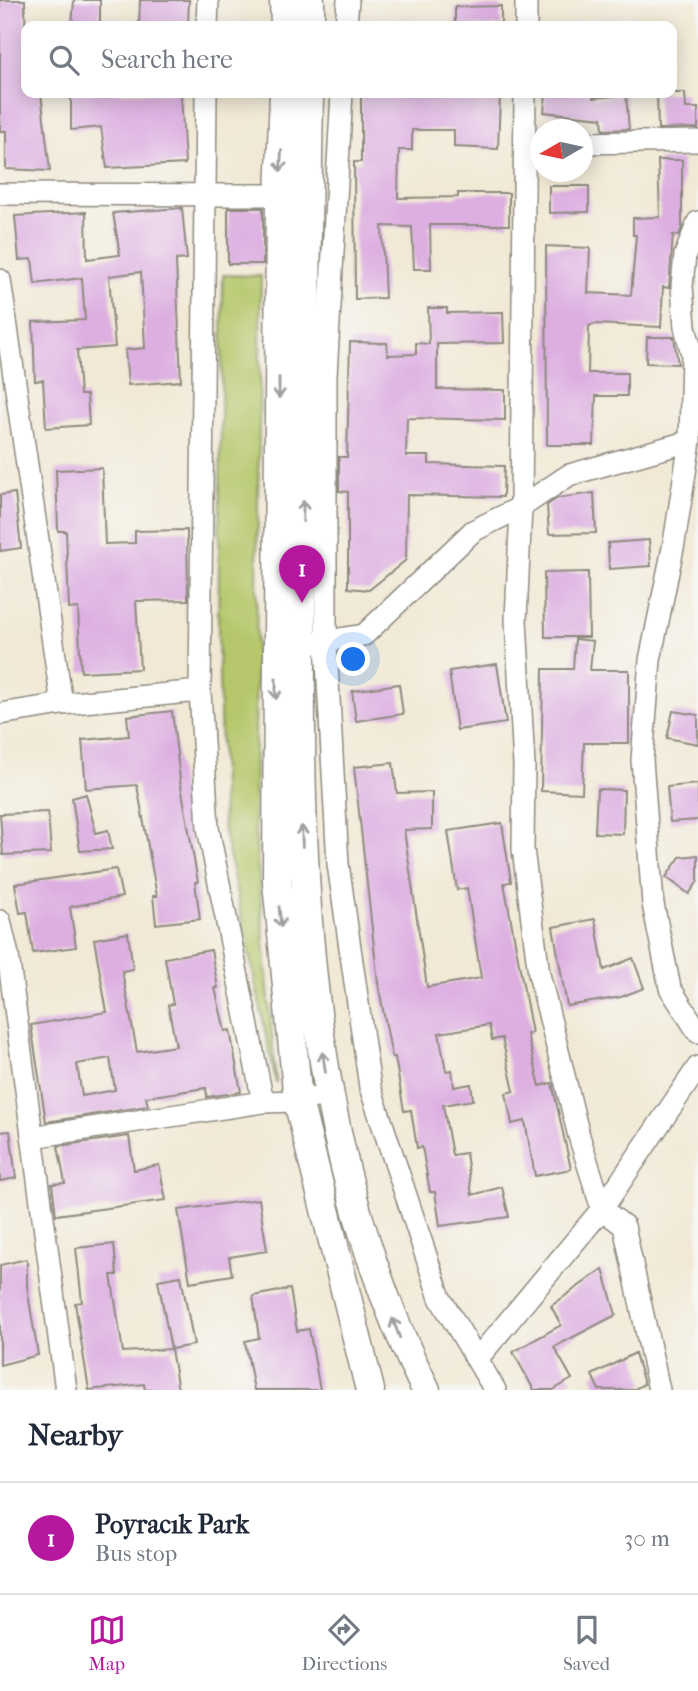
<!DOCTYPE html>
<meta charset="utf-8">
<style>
:root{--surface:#fff;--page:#f2f2f3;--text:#1f2937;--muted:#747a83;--line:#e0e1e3;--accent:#b5179e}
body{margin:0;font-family:"IM FELL French Canon",serif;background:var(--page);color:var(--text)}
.compass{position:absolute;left:530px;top:119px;width:63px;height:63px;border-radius:50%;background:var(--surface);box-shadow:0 4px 18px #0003;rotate:261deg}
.you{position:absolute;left:354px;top:660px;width:24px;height:24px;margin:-18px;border:5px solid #fff;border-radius:50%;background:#1a73e8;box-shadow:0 0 0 10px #1a73e833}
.badge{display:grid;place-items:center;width:46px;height:46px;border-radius:50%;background:var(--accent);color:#fff;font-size:23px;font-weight:700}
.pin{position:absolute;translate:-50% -58px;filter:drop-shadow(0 2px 4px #0008)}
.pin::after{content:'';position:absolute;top:37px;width:24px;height:21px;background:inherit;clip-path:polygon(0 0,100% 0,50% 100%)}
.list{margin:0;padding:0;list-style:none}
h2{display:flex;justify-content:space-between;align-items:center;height:91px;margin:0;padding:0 28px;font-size:30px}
h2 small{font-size:23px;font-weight:400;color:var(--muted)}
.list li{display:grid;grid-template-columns:46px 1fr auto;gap:21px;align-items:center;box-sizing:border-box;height:112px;padding:0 28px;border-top:2px solid var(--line)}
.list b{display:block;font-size:26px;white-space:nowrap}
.list p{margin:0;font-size:23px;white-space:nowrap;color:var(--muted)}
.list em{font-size:23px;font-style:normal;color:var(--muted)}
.icon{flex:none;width:38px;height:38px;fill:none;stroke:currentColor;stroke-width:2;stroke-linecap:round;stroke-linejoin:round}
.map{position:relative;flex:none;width:698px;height:1390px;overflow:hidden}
.search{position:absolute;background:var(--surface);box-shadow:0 4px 18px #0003;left:21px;right:21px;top:21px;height:77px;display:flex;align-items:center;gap:18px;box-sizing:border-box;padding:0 24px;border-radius:14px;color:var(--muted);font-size:26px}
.sheet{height:203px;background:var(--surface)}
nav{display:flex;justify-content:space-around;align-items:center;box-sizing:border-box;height:98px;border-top:2px solid var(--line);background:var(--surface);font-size:19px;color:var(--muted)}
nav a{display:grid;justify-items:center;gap:4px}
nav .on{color:var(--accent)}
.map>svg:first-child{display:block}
</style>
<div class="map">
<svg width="698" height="1390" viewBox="0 0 698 1390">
<rect width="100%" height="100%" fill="#f6f6f2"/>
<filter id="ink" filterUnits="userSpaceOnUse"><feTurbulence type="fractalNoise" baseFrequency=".0143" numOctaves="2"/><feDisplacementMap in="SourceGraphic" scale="14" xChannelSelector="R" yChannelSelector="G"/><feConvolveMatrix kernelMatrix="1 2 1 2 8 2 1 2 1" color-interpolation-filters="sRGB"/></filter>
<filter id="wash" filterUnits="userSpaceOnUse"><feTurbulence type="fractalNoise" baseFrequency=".00686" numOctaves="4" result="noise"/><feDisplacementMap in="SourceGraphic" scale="28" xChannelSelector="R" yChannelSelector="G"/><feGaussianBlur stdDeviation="1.57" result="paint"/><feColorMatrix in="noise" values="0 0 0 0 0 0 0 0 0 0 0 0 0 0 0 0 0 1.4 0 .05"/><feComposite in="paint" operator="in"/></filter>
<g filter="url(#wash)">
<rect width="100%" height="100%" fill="#f1e9d5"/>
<!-- green -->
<path fill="#b5c76a" stroke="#70794a" stroke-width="2" d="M 223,275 L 261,276 L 254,821 L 276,1083 L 223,827 L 218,633 Z"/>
<g id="blocks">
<!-- building -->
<path fill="#ddafe1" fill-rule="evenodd" d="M 0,0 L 25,0 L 26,93 L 41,93 L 50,171 L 6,169 L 6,131 L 0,131 Z
M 74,0 L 100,0 L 100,26 L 72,26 Z
M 140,0 L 189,0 L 188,26 L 139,26 Z
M 501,6 L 501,26 L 455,26 L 455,7 Z
M 71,93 L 181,93 L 185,164 L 107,168 L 101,127 L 71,130 Z
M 361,93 L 500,96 L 498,149 L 454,147 L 454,130 L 412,130 L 412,150 L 399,150 L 398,198 L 458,197 L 458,193 L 509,193 L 509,225 L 430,225 L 431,269 L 414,269 L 412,227 L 382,226 L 385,298 L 355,299 L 354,162 L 361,162 Z
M 546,93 L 594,93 L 593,98 L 626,95 L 629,129 L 603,130 L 602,118 L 544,112 Z
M 657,93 L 685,93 L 686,108 L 698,108 L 698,128 L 658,129 Z
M 658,160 L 682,160 L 682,228 L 679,235 L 673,235 L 669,288 L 663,287 L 661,327 L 594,324 L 589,326 L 588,373 L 627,373 L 627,396 L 596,396 L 594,445 L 547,445 L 546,246 L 590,248 L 588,293 L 631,295 L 636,235 L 633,235 L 633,218 L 660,217 Z
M 549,186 L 589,186 L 589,212 L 549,213 Z
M 182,208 L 187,259 L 176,260 L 181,381 L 128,385 L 125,350 L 145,348 L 141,272 L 109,276 L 115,347 L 77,350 L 80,395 L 87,395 L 89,425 L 46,428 L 43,380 L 35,381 L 33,322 L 85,320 L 82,278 L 35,284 L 32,259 L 19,260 L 15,216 L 86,212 L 87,259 L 120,255 L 113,213 Z
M 228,208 L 263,208 L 263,264 L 228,264 Z
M 428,308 L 447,308 L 447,313 L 503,312 L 504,343 L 437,344 L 437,389 L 505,390 L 505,420 L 407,418 L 406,456 L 429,456 L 429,464 L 504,466 L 503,497 L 407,495 L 406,560 L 369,590 L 348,588 L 348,492 L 339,491 L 339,457 L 347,457 L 350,342 L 387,343 L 388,355 L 416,354 L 416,343 L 429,344 Z
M 647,337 L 674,337 L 678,364 L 646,363 Z
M 102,468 L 105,544 L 135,543 L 135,531 L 187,530 L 188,600 L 136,601 L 140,669 L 81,672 L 78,608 L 69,609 L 66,531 L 58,531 L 56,470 Z
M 15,493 L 21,548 L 0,551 L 0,495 Z
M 594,493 L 596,533 L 549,534 L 547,505 L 558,498 Z
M 649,540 L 651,566 L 609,569 L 608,543 Z
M 588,572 L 589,637 L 545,637 L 544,573 Z
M 575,639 L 593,641 L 590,670 L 629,670 L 629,743 L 584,743 L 582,793 L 541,791 L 543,669 L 573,669 Z
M 497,664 L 506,723 L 457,730 L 449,671 Z
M 399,684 L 403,714 L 356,721 L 352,691 Z
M 172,711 L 180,780 L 198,882 L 195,882 L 200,919 L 156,924 L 153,896 L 157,896 L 137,785 L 86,789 L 82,740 L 129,736 L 127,716 Z
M 673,711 L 698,715 L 698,744 L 667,738 Z
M 393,763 L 397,793 L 432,792 L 432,829 L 404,830 L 427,987 L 481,978 L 467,888 L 457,890 L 448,831 L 502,823 L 511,882 L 504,883 L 532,1033 L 527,1034 L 540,1086 L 552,1083 L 571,1169 L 535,1176 L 525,1121 L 512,1124 L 506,1093 L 514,1091 L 502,1038 L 492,1040 L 489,1025 L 439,1033 L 446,1071 L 452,1070 L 454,1087 L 471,1084 L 473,1100 L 443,1105 L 452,1155 L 466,1153 L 472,1195 L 502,1187 L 509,1217 L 440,1226 L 435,1192 L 430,1192 L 422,1147 L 417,1148 L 411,1110 L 404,1111 L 395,1057 L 392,1057 L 378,983 L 354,767 Z
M 698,784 L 698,820 L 670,822 L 667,787 Z
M 597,789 L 624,790 L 623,834 L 595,833 Z
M 86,794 L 96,833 L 108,830 L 112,849 L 80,851 L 72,798 Z
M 48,812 L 51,853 L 3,855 L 0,814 Z
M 698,855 L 698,881 L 689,894 L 666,877 L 680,857 Z
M 116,869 L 122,897 L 70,907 L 76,947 L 33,953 L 27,912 L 20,913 L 15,884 Z
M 595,919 L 604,970 L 633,958 L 644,988 L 621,997 L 567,1006 L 553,927 Z
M 128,933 L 133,969 L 122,971 L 137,1052 L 176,1046 L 168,1005 L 173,1004 L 165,958 L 211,950 L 218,988 L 215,988 L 225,1031 L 230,1030 L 241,1092 L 207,1097 L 206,1088 L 146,1097 L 148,1106 L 46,1122 L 31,1025 L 107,1012 L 94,939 ZM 110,1058 L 115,1090 L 82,1096 L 77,1064 Z
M 10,1131 L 16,1178 L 0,1181 L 0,1132 Z
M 129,1136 L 134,1170 L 159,1165 L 166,1200 L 56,1215 L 52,1184 L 65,1183 L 58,1146 Z
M 259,1199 L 267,1251 L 229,1257 L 232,1275 L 190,1282 L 178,1210 Z
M 114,1244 L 117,1275 L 111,1275 L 123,1352 L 171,1349 L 178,1390 L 145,1390 L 144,1384 L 89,1390 L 75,1303 L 82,1302 L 76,1248 Z
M 27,1259 L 27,1287 L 38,1355 L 0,1365 L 0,1265 Z
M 603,1269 L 616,1315 L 554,1347 L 572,1379 L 553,1390 L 534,1390 L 513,1352 L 561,1325 L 551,1306 Z
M 181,1276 L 194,1345 L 171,1349 L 158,1280 Z
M 290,1289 L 297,1331 L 309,1329 L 320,1390 L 254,1390 L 245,1341 L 259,1338 L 253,1296 Z
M 635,1353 L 644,1384 L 633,1390 L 599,1390 L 592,1375 Z"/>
</g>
</g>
<g filter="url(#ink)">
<use href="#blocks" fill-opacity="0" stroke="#8e8a80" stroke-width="2"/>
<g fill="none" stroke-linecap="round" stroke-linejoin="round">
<!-- minor casing -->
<g stroke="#8e8a80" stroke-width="24">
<path id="minor" d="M 207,26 L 208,0
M 346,26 L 348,0
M 526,26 L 526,0
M 206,93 L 200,691 L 203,742 L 208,828 L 263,1102 L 298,1101 L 329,1094
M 342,93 L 326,376 L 326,644 L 338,864 L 370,1087 L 440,1298 L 495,1390
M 525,93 L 521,507 L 516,620 L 524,765 L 523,849 L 539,974 L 579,1136 L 602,1209 L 624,1226 L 659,1390
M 582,143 L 698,141
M 0,194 L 280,195
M 698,222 L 685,255 L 682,286 L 685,327 L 692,354 L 690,441 L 674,543 L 650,660 L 642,760 L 653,904 L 670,988 L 698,1032
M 0,280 L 62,704
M 314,643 L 364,635 L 473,531 L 521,507 L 569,475 L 690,441
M 0,714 L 62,704 L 200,691
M 0,921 L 8,955 L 66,1390
M 32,1137 L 263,1102
M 478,1358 L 602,1209 L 698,1067"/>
</g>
<!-- major casing -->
<g stroke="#8e8a80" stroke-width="31">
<path id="major" d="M 284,0 L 285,26
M 310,26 L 310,0
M 284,93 L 280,195 L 277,882 L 298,1101 L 370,1390
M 309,93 C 307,249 304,406 302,562 C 298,845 296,1131 426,1390"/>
</g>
<!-- minor -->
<use href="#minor" stroke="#fff" stroke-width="21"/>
<!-- major -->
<use href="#major" stroke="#fff" stroke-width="28"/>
</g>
<!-- one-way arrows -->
<defs><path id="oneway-shaft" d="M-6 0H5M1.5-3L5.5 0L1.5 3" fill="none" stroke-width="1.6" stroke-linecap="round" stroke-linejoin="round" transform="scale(1.75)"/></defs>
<g stroke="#a0a0a0">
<use href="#oneway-shaft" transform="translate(281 161) rotate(92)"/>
<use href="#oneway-shaft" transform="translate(279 388) rotate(90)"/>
<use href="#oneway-shaft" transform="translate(303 511) rotate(-89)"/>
<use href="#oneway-shaft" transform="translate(276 689) rotate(90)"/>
<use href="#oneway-shaft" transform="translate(302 836) rotate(-92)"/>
<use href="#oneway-shaft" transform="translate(280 917) rotate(85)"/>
<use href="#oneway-shaft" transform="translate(324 1062) rotate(-98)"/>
<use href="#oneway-shaft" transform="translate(396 1328) rotate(-111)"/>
</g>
</g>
</svg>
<svg class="compass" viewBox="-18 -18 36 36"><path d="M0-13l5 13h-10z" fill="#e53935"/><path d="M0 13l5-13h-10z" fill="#747a83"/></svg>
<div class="you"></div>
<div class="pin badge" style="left:302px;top:603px">1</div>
<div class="search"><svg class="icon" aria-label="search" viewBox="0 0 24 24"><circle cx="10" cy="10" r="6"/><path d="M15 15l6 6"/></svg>Search here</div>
</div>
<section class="sheet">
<h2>Nearby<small></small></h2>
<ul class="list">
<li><span class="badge">1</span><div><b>Poyracık Park</b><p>Bus stop</p></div><em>30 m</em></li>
</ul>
</section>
<nav>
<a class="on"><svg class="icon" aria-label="map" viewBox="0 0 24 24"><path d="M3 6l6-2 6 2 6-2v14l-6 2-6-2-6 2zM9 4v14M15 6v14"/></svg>Map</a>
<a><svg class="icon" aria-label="directions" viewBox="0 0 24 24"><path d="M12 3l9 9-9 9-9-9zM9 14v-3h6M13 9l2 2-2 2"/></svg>Directions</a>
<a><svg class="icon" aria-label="saved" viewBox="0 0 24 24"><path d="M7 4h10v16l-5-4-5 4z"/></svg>Saved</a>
</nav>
